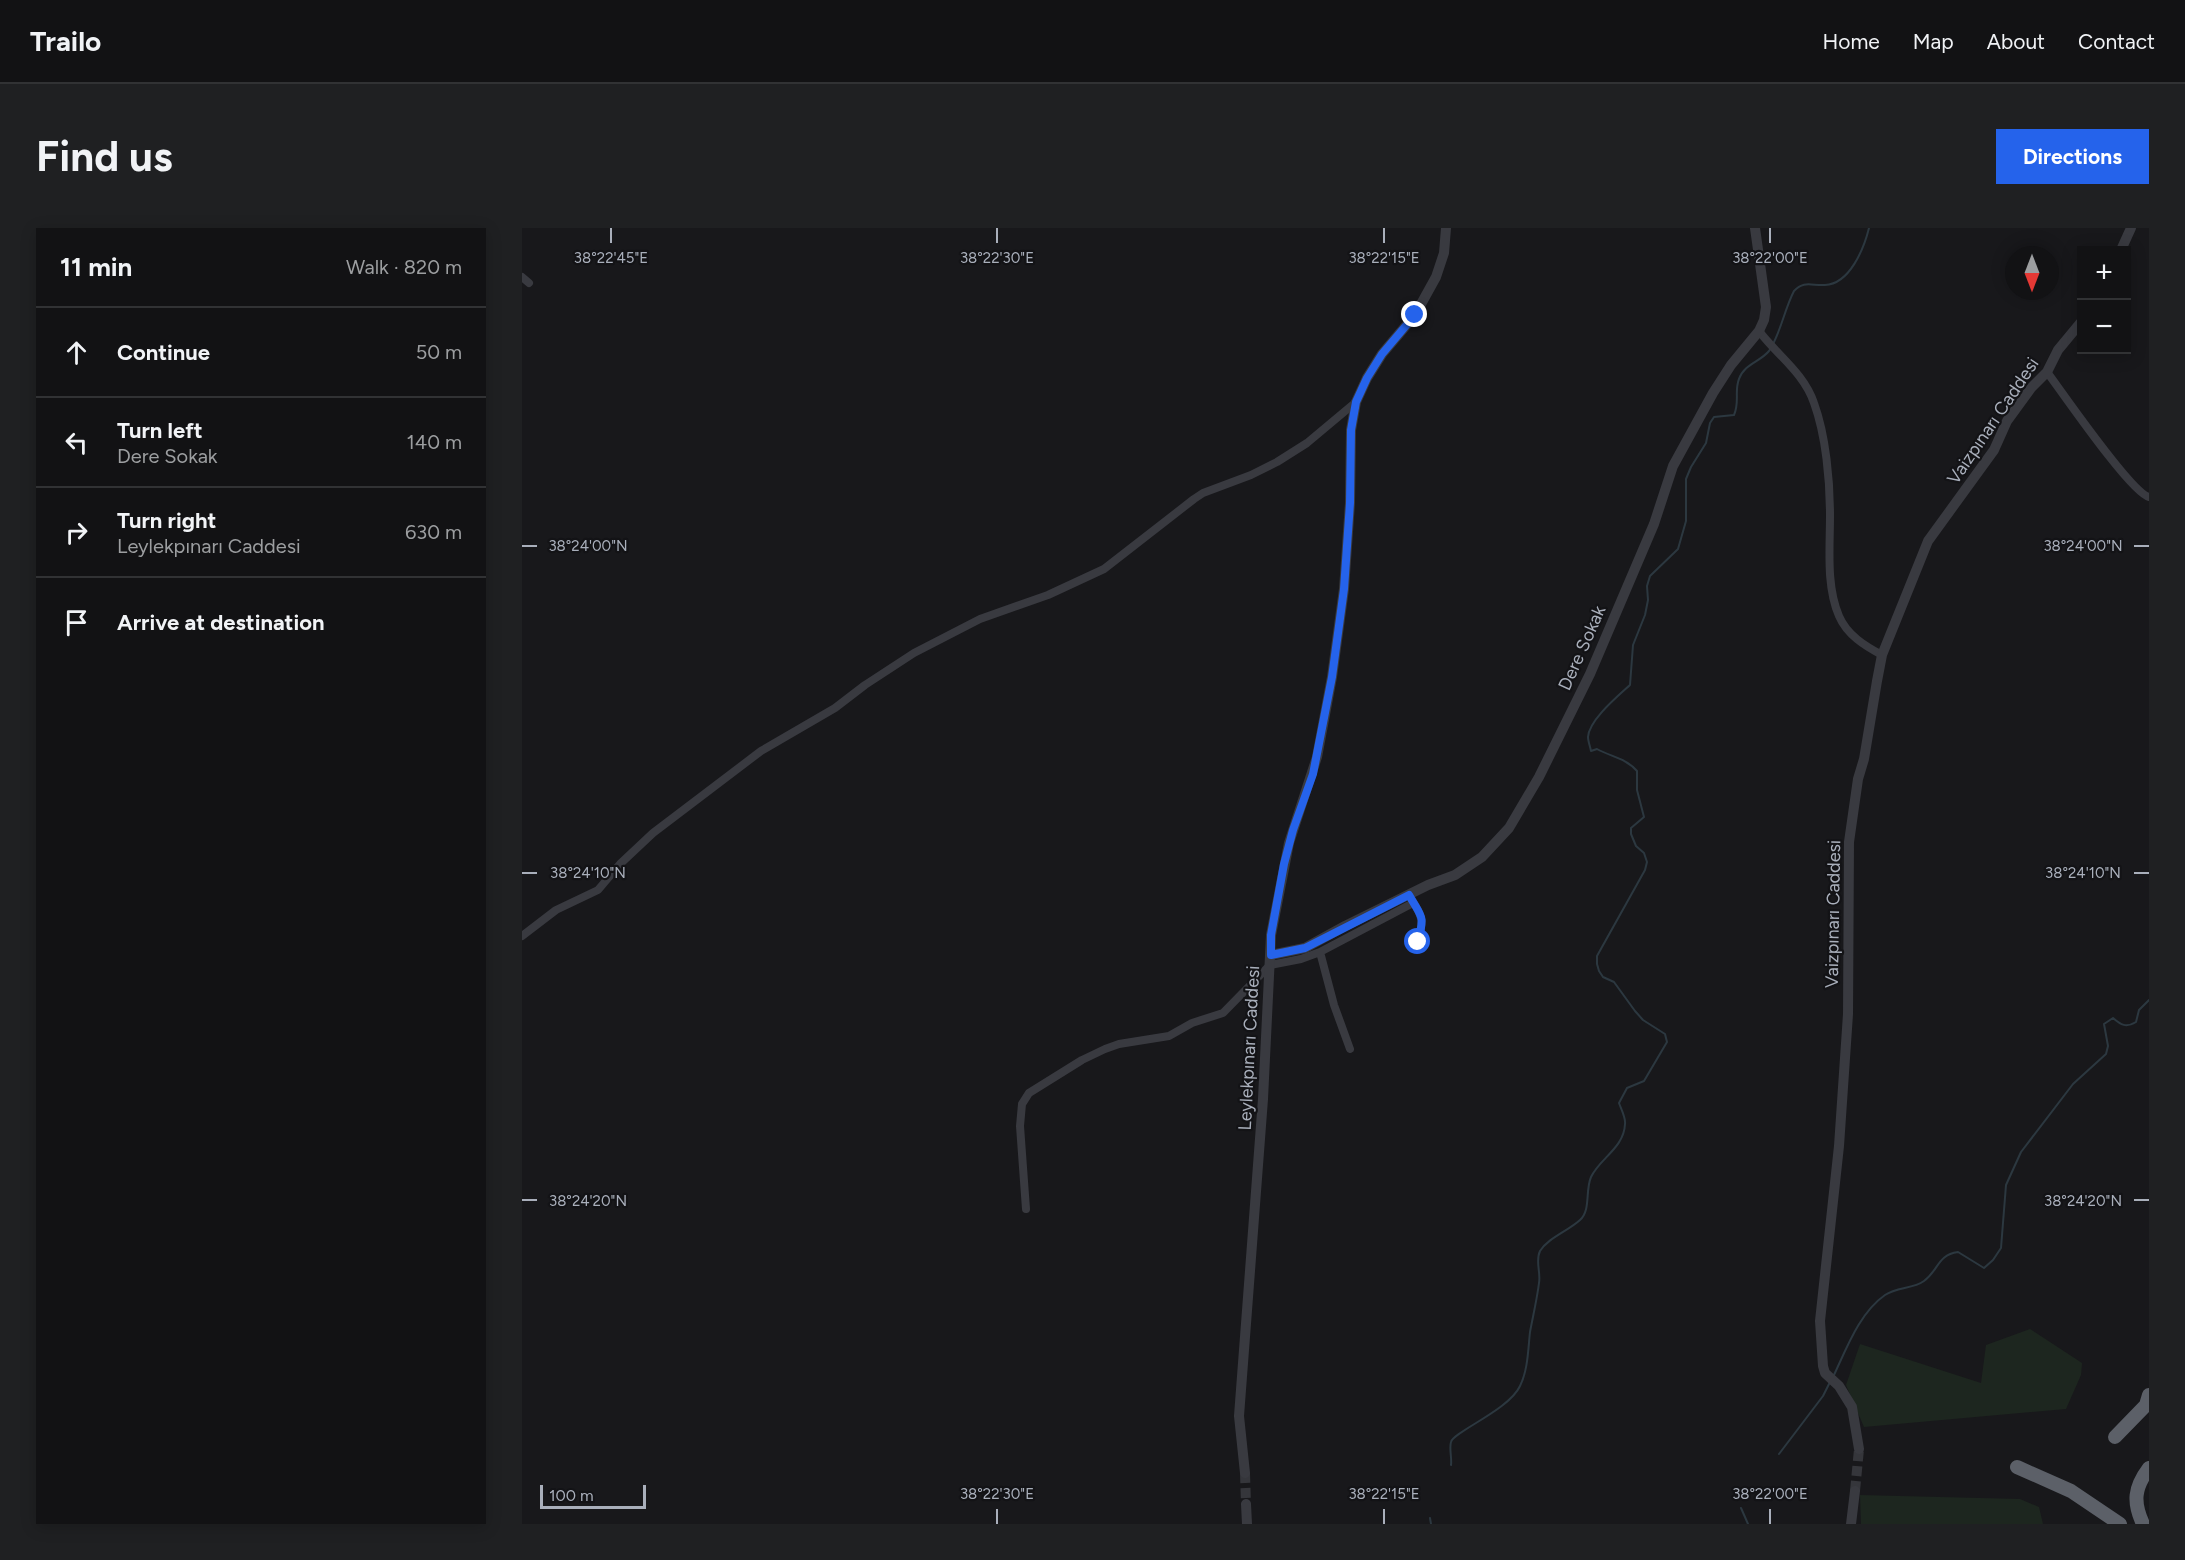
<!DOCTYPE html>
<meta charset="utf-8">
<style>
:root{--surface:#121214;--page:#1f2022;--text:#f1f3f6;--muted:#9c9ea0;--line:#313234;--accent:#2563eb}
body{margin:0;font-family:Figtree,sans-serif;background:var(--page);color:var(--text)}
.controls{position:absolute;right:18px;top:18px;display:grid;overflow:hidden;border-radius:0px;box-shadow:0 3px 15px #0003}
.controls button{width:54px;height:54px;display:grid;place-items:center;padding:0;border:0;border-bottom:2px solid var(--line);background:var(--surface);color:var(--text);font:30px sans-serif}
.compass{position:absolute;left:1483px;top:18px;width:54px;height:54px;border-radius:50%;background:var(--surface);box-shadow:0 3px 15px #0003;rotate:180deg}
.scale{position:absolute;left:18px;bottom:15px;width:106px;box-sizing:border-box;padding-left:6px;border:3px solid #a9afbb;border-top:0;font-size:16px;line-height:21px;white-space:nowrap;color:#a9afbb;-webkit-text-stroke:4px #131316;paint-order:stroke}
.stop{position:absolute;width:18px;height:18px;margin:-14px;border:4px solid #2563eb;border-radius:50%;background:#fff}
.stop.end{background:#2563eb;border-color:#fff;box-shadow:0 2px 6px #0008}
.list{margin:0;padding:0;list-style:none}
h2{display:flex;justify-content:space-between;align-items:center;height:78px;margin:0;padding:0 24px;font-size:26px}
h2 small{font-size:20px;font-weight:400;color:var(--muted)}
.list li{display:grid;grid-template-columns:39px 1fr auto;gap:18px;align-items:center;box-sizing:border-box;height:90px;padding:0 24px;border-top:2px solid var(--line)}
.list b{display:block;font-size:22px;white-space:nowrap}
.list p{margin:0;font-size:20px;white-space:nowrap;color:var(--muted)}
.list em{font-size:20px;font-style:normal;color:var(--muted)}
.icon{flex:none;width:33px;height:33px;fill:none;stroke:currentColor;stroke-width:2;stroke-linecap:round;stroke-linejoin:round}
.map{position:relative;flex:none;width:1627px;height:1296px;overflow:hidden;border-radius:0px}
header{display:flex;align-items:center;gap:36px;box-sizing:border-box;height:84px;padding:0 30px;background:var(--surface);border-bottom:2px solid var(--line)}
header strong{font-size:28px}
nav{display:flex;gap:33px;margin-inline-start:auto;font-size:21px}
.intro{display:flex;align-items:center;justify-content:space-between;box-sizing:border-box;height:144px;padding:0 36px}
h1{margin:0;font-size:42px}
.button{padding:15px 27px;border-radius:0px;background:var(--accent);color:#fff;font-size:21px;font-weight:700}
main{display:flex;gap:36px;padding:0 36px}
aside{flex:1;background:var(--surface);border-radius:0px;box-shadow:0 3px 15px #0003}
.map>svg:first-child{display:block}
</style>
<header>
<strong>Trailo</strong>
<nav><a>Home</a><a>Map</a><a>About</a><a>Contact</a></nav>
</header>
<div class="intro"><h1>Find us</h1><a class="button">Directions</a></div>
<main>
<aside>
<h2>11 min<small>Walk · 820 m</small></h2>
<ul class="list">
<li><svg class="icon" aria-label="ahead" viewBox="0 0 24 24"><path d="M12 20V5M6 11l6-6 6 6"/></svg><div><b>Continue</b></div><em>50 m</em></li>
<li><svg class="icon" aria-label="left" viewBox="0 0 24 24"><path d="M17 20v-9H6M10 6l-5 5 5 5"/></svg><div><b>Turn left</b><p>Dere Sokak</p></div><em>140 m</em></li>
<li><svg class="icon" aria-label="right" viewBox="0 0 24 24"><path d="M7 20v-9h11M14 6l5 5-5 5"/></svg><div><b>Turn right</b><p>Leylekpınarı Caddesi</p></div><em>630 m</em></li>
<li><svg class="icon" aria-label="arrive" viewBox="0 0 24 24"><path d="M6 21V4h12l-3 4 3 4H6"/></svg><div><b>Arrive at destination</b></div></li>
</ul>
</aside>
<div class="map">
<svg width="1627" height="1296" viewBox="0 0 1627 1296">
<rect width="100%" height="100%" fill="#18181b"/>
<!-- green -->
<path fill="#1d261f" d="M 1508,1101 L 1560,1135 L 1559,1147 L 1544,1181 L 1342,1199 L 1324,1157 L 1338,1116 L 1459,1155 L 1464,1117 Z
M 1338,1267 L 1498,1271 L 1517,1279 L 1521,1296 L 1339,1296 Z"/>
<g fill="none" stroke-linecap="round" stroke-linejoin="round">
<!-- stream -->
<path stroke="#2c3840" stroke-width="2" d="M 1311,1149 C 1324,1122 1337,1085 1363,1067 C 1375,1059 1391,1061 1402,1053 C 1417,1042 1415,1027 1436,1024 L 1462,1040 L 1471,1032 L 1479,1020 L 1484,957 L 1499,924 L 1551,856 L 1584,826 L 1586,818 L 1582,796 L 1591,790 C 1599,797 1604,800 1614,794 L 1617,782 L 1627,772
M 1257,1226 L 1301,1168 L 1308,1154
M 929,1237 C 930,1230 927,1220 929,1214 C 931,1204 987,1182 998,1158 C 1006,1142 1006,1122 1008,1104 C 1011,1088 1015,1071 1017,1055 C 1019,1044 1013,1033 1018,1023 C 1026,1010 1046,1003 1058,992 C 1069,982 1063,963 1069,949 C 1078,930 1102,920 1103,896 C 1104,890 1099,881 1097,875 L 1105,860 L 1122,853 L 1145,814 L 1143,806 L 1121,792 L 1113,783 L 1092,754 L 1081,749 L 1077,743 L 1075,736 L 1075,728 L 1080,719 L 1123,642 L 1125,634 L 1122,625 L 1114,618 L 1109,606 L 1109,600 L 1122,589 L 1115,562 L 1115,543 C 1104,530 1089,529 1075,521 L 1069,523 C 1068,518 1066,513 1066,509 C 1067,492 1096,468 1108,457 L 1111,417 L 1123,387 L 1126,372 L 1125,358 L 1128,348 L 1156,321 L 1164,293 L 1164,251 L 1169,239 L 1184,215 L 1188,195 L 1192,189 L 1212,187 C 1218,174 1212,163 1217,151 C 1222,136 1238,134 1247,123 C 1259,105 1262,82 1272,63 C 1282,52 1290,58 1303,57 C 1328,56 1342,20 1347,0
M 1219,1280 L 1226,1296
M 908,1290 L 909,1296"/>
<!-- tertiary-tunnel -->
<path stroke="#35363b" stroke-width="10" stroke-dasharray="10 5" stroke-linecap="butt" d="M 723,1245 L 724,1276
M 1333,1263 L 1337,1221"/>
<!-- minor -->
<path stroke="#393a40" stroke-width="8" d="M 0,49 L 7,55
M 1237,103 C 1255,127 1282,145 1292,175 C 1304,208 1308,253 1308,288 C 1308,320 1304,358 1317,388 C 1325,407 1343,418 1360,427
M 1525,144 C 1540,164 1609,265 1627,269
M 890,672 C 902,691 901,693 896,714
M 0,708 L 34,682 L 76,662 L 98,636 L 131,605 L 239,523 L 313,480 L 343,457 L 392,425 L 458,391 L 526,367 L 582,341 L 672,271 L 681,265 L 729,247 L 755,234 L 785,215 L 834,174
M 798,724 L 812,777 L 828,821
M 504,981 L 498,898 L 500,876 L 507,865 L 560,832 L 583,821 L 597,816 L 647,808 L 670,795 L 701,785 L 748,737 L 779,731 L 798,724 L 891,675"/>
<!-- tertiary -->
<path stroke="#393a40" stroke-width="10" d="M 1599,22 L 1609,0
M 749,727 L 783,720 L 823,698 L 906,657 L 933,647 L 960,629 L 987,600 L 1017,549 L 1068,446 L 1132,296 L 1151,238 L 1191,165 L 1209,137 L 1237,103 L 1242,92 L 1244,79 L 1233,0
M 1337,1221 L 1330,1179 L 1317,1158 L 1303,1145 L 1301,1138 L 1298,1093 L 1317,918 L 1326,786 L 1327,614 L 1336,551 L 1342,531 L 1355,453 L 1360,427 L 1406,313 L 1472,222 L 1485,193 L 1509,160 L 1525,144 L 1536,122 L 1560,93
M 723,1245 L 717,1188 L 741,871 L 749,707 L 767,615 L 795,529 L 810,449 L 822,361 L 828,275 L 829,202 L 834,174 L 845,150 L 860,126 L 893,87 L 914,49 L 922,25 L 924,0
M 724,1276 L 725,1296
M 1329,1296 L 1333,1263"/>
<!-- trunk -->
<path stroke="#5c6068" stroke-width="14" d="M 1593,1209 L 1624,1177 L 1627,1167
M 1495,1239 L 1549,1263 L 1598,1296
M 1621,1296 C 1611,1274 1612,1260 1627,1240"/>
</g>
<g fill="none" stroke-linecap="round" stroke-linejoin="round">
<!-- route -->
<path stroke="#2563eb" stroke-width="8" d="M 893,87 L 860,126 L 845,150 L 834,174 L 829,202 L 828,275 L 822,361 L 810,449 L 791,546 L 771,602 L 762,636 L 749,707 L 749,727 L 783,720 L 887,667 C 900,690 903,686 896,714"/>
</g>
<!-- ticks -->
<path fill="none" stroke="#a9afbb" stroke-width="2" d="M 89,0 L 89,15M 475,0 L 475,15M 862,0 L 862,15M 1248,0 L 1248,15M 0,318 L 15,318M 1612,318 L 1627,318M 0,645 L 15,645M 1612,645 L 1627,645M 0,972 L 15,972M 1612,972 L 1627,972M 475,1281 L 475,1296M 862,1281 L 862,1296M 1248,1281 L 1248,1296"/>
<g text-anchor="middle" stroke-width="4.5" stroke-linejoin="round" paint-order="stroke">
<!-- street labels -->
<g font-size="18" fill="#a9afbb" stroke="#131316">
<text transform="translate(1471 193) rotate(-56)" y="6">Vaizpınarı Caddesi</text>
<text transform="translate(1060 420) rotate(-66)" y="6">Dere Sokak</text>
<text transform="translate(1311 686) rotate(-89)" y="6">Vaizpınarı Caddesi</text>
<text transform="translate(727 820) rotate(-87)" y="6">Leylekpınarı Caddesi</text>
</g>
</g>
<g font-size="15" text-anchor="middle" fill="#a9afbb" stroke="#131316" stroke-width="4.5" stroke-linejoin="round" paint-order="stroke">
<text x="89" y="35">38°22'45"E</text>
<text x="475" y="35">38°22'30"E</text>
<text x="862" y="35">38°22'15"E</text>
<text x="1248" y="35">38°22'00"E</text>
<text x="1561" y="323">38°24'00"N</text>
<text x="66" y="323">38°24'00"N</text>
<text x="1561" y="650">38°24'10"N</text>
<text x="66" y="650">38°24'10"N</text>
<text x="1561" y="978">38°24'20"N</text>
<text x="66" y="978">38°24'20"N</text>
<text x="475" y="1271">38°22'30"E</text>
<text x="862" y="1271">38°22'15"E</text>
<text x="1248" y="1271">38°22'00"E</text>
</g>
</svg>
<div class="controls">
<button>+</button>
<button>−</button>
</div>
<svg class="compass" viewBox="-18 -18 36 36"><path d="M0-13l5 13h-10z" fill="#e53935"/><path d="M0 13l5-13h-10z" fill="#9c9ea0"/></svg>
<div class="scale">100 m</div>
<div class="stop" style="left:896px;top:714px"></div>
<div class="stop end" style="left:893px;top:87px"></div>
</div>
</main>
